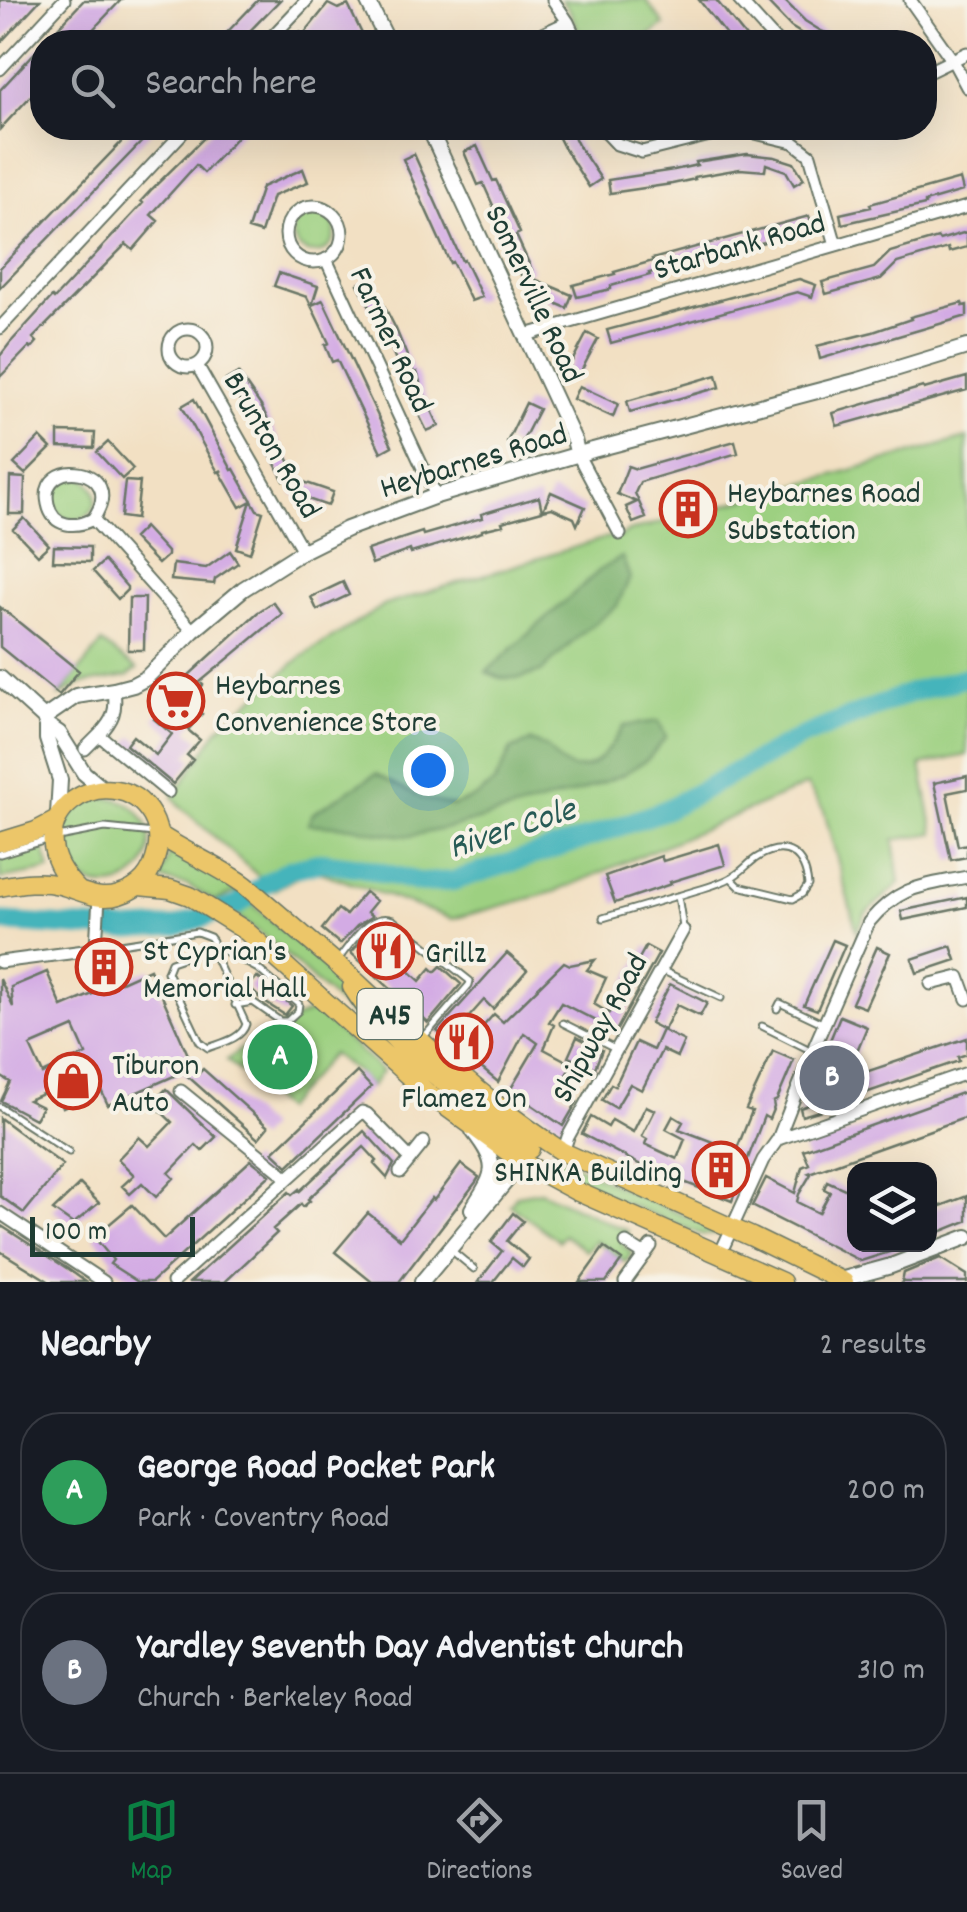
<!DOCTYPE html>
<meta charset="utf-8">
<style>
:root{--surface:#171b24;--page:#20242c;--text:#f1f3f6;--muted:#9ea1a6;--line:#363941;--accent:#0b8043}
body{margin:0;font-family:Dekko,sans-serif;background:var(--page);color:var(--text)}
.controls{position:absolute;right:30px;bottom:30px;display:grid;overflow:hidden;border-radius:20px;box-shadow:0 10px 40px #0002}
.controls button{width:90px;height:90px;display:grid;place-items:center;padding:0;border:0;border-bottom:2px solid var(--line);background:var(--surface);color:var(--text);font:50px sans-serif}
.scale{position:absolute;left:30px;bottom:25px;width:165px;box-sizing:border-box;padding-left:10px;border:5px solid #1f3d34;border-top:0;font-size:28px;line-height:35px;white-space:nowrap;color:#1f3d34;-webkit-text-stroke:8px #f7f3e8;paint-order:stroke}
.you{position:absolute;left:428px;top:770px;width:35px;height:35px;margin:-25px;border:8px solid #fff;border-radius:50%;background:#1a73e8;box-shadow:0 0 0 15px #1a73e833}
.badge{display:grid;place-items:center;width:65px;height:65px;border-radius:50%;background:var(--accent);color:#fff;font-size:32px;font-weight:700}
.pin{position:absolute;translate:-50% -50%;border:5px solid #fff;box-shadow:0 2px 10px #0006}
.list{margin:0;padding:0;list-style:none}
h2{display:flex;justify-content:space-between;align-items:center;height:130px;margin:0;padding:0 40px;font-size:42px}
h2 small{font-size:32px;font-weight:400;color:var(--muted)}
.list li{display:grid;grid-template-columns:65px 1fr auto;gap:30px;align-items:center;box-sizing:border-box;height:160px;margin:0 20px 20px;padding:0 20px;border:2px solid var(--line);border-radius:40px}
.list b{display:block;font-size:38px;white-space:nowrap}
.list p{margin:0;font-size:32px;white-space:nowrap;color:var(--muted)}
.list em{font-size:32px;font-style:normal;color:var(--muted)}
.icon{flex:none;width:55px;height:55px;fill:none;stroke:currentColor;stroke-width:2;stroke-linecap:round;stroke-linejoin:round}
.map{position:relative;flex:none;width:967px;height:1282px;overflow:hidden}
.search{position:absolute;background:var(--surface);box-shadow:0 10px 40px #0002;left:30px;right:30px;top:30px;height:110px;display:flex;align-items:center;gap:25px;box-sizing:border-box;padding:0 35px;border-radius:40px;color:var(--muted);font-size:38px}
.sheet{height:490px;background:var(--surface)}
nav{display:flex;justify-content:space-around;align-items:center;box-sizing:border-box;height:140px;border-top:2px solid var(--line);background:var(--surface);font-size:28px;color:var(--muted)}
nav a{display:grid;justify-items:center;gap:5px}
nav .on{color:var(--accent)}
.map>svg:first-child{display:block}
</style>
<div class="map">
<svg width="967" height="1282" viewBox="0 0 967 1282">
<rect width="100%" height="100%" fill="#f7f3e8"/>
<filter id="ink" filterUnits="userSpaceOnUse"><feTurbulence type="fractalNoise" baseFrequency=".01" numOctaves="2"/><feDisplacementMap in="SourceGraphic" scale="20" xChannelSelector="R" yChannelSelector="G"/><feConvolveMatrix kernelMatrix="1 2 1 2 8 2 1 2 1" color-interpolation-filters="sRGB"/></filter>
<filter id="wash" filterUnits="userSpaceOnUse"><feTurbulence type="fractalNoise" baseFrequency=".0048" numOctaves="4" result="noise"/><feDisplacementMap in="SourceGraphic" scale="40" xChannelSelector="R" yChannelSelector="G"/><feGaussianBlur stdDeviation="2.25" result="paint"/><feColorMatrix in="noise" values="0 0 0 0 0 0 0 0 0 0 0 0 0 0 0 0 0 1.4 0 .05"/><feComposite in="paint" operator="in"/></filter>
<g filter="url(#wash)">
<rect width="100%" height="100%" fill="#f2e0c3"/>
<!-- green -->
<path fill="#9dd081" stroke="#5e865a" stroke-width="2.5" d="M 561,0 L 646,0 L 664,25 L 640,42 L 583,42 L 570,11 Z
M293 232a21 21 0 1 1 42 0a21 21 0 1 1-42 0Z
M 967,438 L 967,755 L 921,765 L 934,833 L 894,840 L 900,883 L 866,913 L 857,932 L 824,811 L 807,785 L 557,891 L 452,919 L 317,871 L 306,872 L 274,890 L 183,809 L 173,797 L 219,728 L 300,658 L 385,605 L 612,536 L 621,537 L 627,532 Z
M52 498a22 22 0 1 1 44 0a22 22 0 1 1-44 0Z
M 102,643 L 137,669 L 128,676 L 81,684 L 58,697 Z
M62 842a44 44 0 1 1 88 0a44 44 0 1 1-88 0Z
M 43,845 L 50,870 L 0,879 L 0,858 Z
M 171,852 L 214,875 L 238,891 L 215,901 L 187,885 L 159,879 Z
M 251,903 L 329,970 L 512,1142 L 416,1076 L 277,946 L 236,915 Z
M 314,1010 L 382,1071 L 371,1087 L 357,1072 L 332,1054 L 283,1109 L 227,1060 L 258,1036 Z
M 549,1155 L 555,1155 L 636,1195 L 718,1230 L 716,1234 L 703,1235 L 622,1202 L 540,1162 L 542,1158 Z
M 540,1191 L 628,1231 L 622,1244 L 632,1253 L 626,1262 L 595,1241 L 586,1251 L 564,1235 L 559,1241 L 510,1205 L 517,1195 Z"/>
<!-- forest -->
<path fill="#7eb26f" stroke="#4e7852" stroke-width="2.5" d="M 622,557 L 630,578 L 617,606 L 583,632 L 541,672 L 521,678 L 501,678 L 486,672 L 600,570 Z
M 659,721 L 666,737 L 648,759 L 622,775 L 581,791 L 457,826 L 410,836 L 378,833 L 353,827 L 308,824 L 313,813 L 376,774 L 424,799 L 453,806 L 476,797 L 495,782 L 511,750 L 531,741 C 532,742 545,746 546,747 C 553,752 555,760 563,764 C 594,781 610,745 624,726 Z"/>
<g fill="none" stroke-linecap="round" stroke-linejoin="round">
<!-- river -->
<path stroke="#44b4bb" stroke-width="20" d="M 0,922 L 124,930 L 175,927 L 238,905 L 263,885 L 291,869 L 322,862 L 360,867 L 422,883 L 453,881 L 576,842 L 665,810 L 801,737 L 910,693 L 967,677"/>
</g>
<g id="blocks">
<!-- building -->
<path fill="#d3abe4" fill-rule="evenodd" d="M 0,0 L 40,0 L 0,43 Z
M 84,0 L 121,0 L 81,42 L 45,42 Z
M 258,0 L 280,0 L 239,42 L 218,42 Z
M 699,0 L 716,0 L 750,42 L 732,42 Z
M 765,0 L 784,0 L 805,21 L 821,31 L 848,42 L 815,42 L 791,27 Z
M 328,4 L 338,9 L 348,5 L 366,42 L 291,42 L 300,32 L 303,35 Z
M 42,45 L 42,84 L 0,129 L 0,90 Z
M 135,128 L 155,128 L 0,288 L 0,268 Z
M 214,128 L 245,128 L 204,173 L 196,165 L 151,215 L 158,221 L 133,250 L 126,244 L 33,338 L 37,342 L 31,349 L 29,347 L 0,377 L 0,356 L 10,343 L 52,297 L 54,299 L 68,284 L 143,203 L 141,201 L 152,189 Z
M 554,128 L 570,128 L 578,145 L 601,179 L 589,187 L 564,148 Z
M 477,146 L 493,181 L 496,180 L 520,233 L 516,235 L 532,270 L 521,275 L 506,242 L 509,241 L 483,183 L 478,185 L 464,152 Z
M 414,154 L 462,261 L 464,260 L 482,297 L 471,301 L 452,262 L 450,263 L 403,159 Z
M 747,154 L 775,157 L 794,163 L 804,179 L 794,185 L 786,171 L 766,164 L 765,171 L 740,169 L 694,177 L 695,179 L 672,184 L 610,193 L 608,180 L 674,170 L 697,165 L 696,162 Z
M 303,169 L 308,182 L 273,196 L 261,233 L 248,229 L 262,187 Z
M 960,179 L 963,191 L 925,202 L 925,205 L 842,224 L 840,214 L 871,207 L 870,204 Z
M 809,216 L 813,229 L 649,273 L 650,275 L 611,286 L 611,289 L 577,297 L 573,285 L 615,274 L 614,272 L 653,261 L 652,259 Z
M 967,232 L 967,247 L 949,252 L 948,248 L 897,263 L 881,279 L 826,294 L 822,282 L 874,268 L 890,252 L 938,238 L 939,240 Z
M 279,273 L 318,286 L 312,305 L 323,300 L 392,446 L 381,452 L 337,360 L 332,362 L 325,345 L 329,343 L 307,297 L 274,286 Z
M 370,278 L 396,329 L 414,373 L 417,372 L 422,389 L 439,426 L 427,431 L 411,399 L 414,398 L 404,372 L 401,373 L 387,338 L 358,284 Z
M 532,278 L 572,295 L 567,308 L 527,291 Z
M 799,279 L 816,285 L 812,297 L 797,292 L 611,343 L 607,330 Z
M 962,303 L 963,306 L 967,305 L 967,316 L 820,359 L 817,346 L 873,332 L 911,319 L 910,317 Z
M 587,333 L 598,339 L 578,377 L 567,371 Z
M 238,373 L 261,406 L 296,475 L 284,481 L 247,410 L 226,380 Z
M 717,375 L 720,387 L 630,412 L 627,401 Z
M 967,377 L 967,390 L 837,426 L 833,413 L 923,387 L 924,389 Z
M 579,386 L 618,404 L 613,417 L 573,399 Z
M 194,399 L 232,470 L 234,469 L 257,510 L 263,512 L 250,553 L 236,548 L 251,501 L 240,507 L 220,472 L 222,470 L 218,472 L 214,465 L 182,406 Z
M 526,403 L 539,409 L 519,448 L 507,442 Z
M 58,432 L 95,433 L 94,448 L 58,447 Z
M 40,437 L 51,448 L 25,474 L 14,464 Z
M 735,441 L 738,453 L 640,482 L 635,493 L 646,518 L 633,523 L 626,507 L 637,502 L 617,494 L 628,466 L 636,469 Z
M 108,442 L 133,469 L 122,479 L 97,452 Z
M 10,477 L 25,478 L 24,514 L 9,514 Z
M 298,480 L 333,492 L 328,506 L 293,494 Z
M 125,481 L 140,482 L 136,519 L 121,517 Z
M 551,492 L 585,507 L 577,525 L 574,518 L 552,508 L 543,510 Z
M 539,497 L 542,511 L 502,522 L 503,525 L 482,530 L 482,532 L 411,553 L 410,550 L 372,564 L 367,550 L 422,532 L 423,535 L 482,518 L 481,514 Z
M 24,518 L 49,545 L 38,555 L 13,529 Z
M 144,527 L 167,552 L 167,556 L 158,564 L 133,538 Z
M 54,546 L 90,547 L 90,562 L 53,561 Z
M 230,551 L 238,563 L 215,579 L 214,584 L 171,580 L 173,564 L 206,568 Z
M 104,561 L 127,587 L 127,590 L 118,599 L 93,571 Z
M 343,582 L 349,595 L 317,610 L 311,597 Z
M 129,598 L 145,598 L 144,650 L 128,650 Z
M 273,602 L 282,614 L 200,682 L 203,685 L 187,702 L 202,714 L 188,730 L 200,740 L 187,755 L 193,760 L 173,784 L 126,745 L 133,736 L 156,755 L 172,734 L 154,719 L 179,688 L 177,686 L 257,613 Z
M 0,607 L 79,671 L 59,695 L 0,647 Z
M 967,776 L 967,789 L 947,793 L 958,846 L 967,844 L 967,857 L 951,860 L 934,783 Z
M 719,844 L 725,865 L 670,882 L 671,884 L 615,903 L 605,876 L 661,856 L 663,861 Z
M 365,892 L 376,901 L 367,912 L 372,916 L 357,926 L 340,944 L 322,929 L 338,909 L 346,915 Z
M 967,897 L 967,907 L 903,920 L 901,911 Z
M 383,925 L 404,944 L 393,956 L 420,981 L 431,968 L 435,972 L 441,966 L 461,984 L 428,1023 L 351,953 L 366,935 Z
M 833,940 L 845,945 L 817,1010 L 804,1005 Z
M 646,946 L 659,953 L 616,1031 L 561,1003 L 549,1022 L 554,1025 L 544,1049 L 572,1064 L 557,1091 L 577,1102 L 563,1126 L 510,1090 L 538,1043 L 524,1033 L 498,1082 L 437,1031 L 507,953 L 527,970 L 493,1009 L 484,1000 L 460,1027 L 473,1038 L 494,1014 L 503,1022 L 564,962 L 570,965 L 595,960 L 587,970 L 606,978 L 594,1004 L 609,1013 Z
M 951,946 L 956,960 L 917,973 L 912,959 Z
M 877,947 L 890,953 L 865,1008 L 852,1003 Z
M 108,951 L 121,982 L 150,969 L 197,1075 L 203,1069 L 268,1127 L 258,1139 L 183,1072 L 108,1105 L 101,1090 L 63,1107 L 56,1088 L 28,1100 L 42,1107 L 35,1119 L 1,1101 L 10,1082 L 0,1076 L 0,979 L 13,1007 L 11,987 L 47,972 L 62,1007 L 102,990 L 90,960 ZM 74,1027 L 86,1054 L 43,1074 L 30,1046 Z
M 257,977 L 292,1006 L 285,1015 L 263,1001 L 248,987 Z
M 670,984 L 707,1003 L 700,1016 L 677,1005 L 664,1030 L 650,1023 Z
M 840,1016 L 867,1027 L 854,1058 L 832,1049 L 842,1080 L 967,1038 L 967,1054 L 958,1057 L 959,1061 L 848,1099 L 849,1102 L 802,1116 L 800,1108 L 814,1103 L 811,1093 L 826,1088 L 819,1067 Z
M 662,1030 L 684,1041 L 677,1057 L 662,1050 L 642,1090 L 630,1084 L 616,1108 L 602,1100 L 611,1084 L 615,1086 L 636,1042 L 653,1050 Z
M 577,1037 L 602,1050 L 595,1068 L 568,1057 Z
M 773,1051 L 794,1060 L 777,1100 L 773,1102 L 774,1107 L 769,1119 L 764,1116 L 732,1201 L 641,1165 L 582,1134 L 591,1117 L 608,1127 L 612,1120 L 633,1132 L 646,1106 L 655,1110 L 642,1136 L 647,1139 L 645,1144 L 677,1159 L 685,1139 L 666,1129 L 673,1116 L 683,1122 L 679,1129 L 736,1151 L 752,1111 L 746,1109 Z
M 357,1072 L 371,1087 L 288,1166 L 273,1152 Z
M 166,1089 L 216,1137 L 202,1151 L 196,1145 L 169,1173 L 174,1178 L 156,1197 L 142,1183 L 130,1194 L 122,1186 L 134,1175 L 118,1159 L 139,1137 L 149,1146 L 172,1122 L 152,1103 Z
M 967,1091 L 967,1117 L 809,1173 L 811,1174 L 799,1194 L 797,1202 L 819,1213 L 830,1192 L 824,1189 L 827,1181 L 854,1193 L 854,1244 L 905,1244 L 905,1247 L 861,1261 L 752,1206 L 766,1178 L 795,1193 L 802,1167 L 809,1164 L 803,1150 Z
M 0,1118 L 63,1165 L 24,1213 L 0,1196 Z
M 364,1131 L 394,1164 L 387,1178 L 374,1164 L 377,1161 L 364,1147 L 308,1199 L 310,1201 L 303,1207 L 301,1204 L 273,1229 L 277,1233 L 225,1282 L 190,1282 L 289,1192 L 292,1195 L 299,1189 L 300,1191 Z
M 251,1160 L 270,1175 L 152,1282 L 138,1282 L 110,1264 L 113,1260 L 94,1237 L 132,1205 L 164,1239 Z
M 461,1164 L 479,1177 L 476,1182 L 399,1282 L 372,1282 L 335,1252 L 368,1213 L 400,1239 L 432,1198 L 434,1200 Z
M 80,1184 L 99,1203 L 73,1224 L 53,1210 Z
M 967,1196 L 967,1221 L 930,1236 L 930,1210 Z
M 513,1213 L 523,1221 L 507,1241 L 529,1259 L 523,1267 L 512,1258 L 493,1282 L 478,1282 L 502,1251 L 491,1242 Z
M 0,1225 L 68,1269 L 86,1282 L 50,1282 L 0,1251 Z
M 604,1247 L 622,1260 L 606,1282 L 579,1282 Z
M 940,1258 L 967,1275 L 967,1282 L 902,1282 L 904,1273 Z"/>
</g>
</g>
<g filter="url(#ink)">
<use href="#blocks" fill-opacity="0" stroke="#697666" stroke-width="2.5"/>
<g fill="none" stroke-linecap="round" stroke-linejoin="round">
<!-- service casing -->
<g stroke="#697666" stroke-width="9">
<path id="service" d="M 0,854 L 53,838 L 105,828 L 154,833
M 603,918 L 677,896
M 683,927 L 678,896 C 695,890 717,886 732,877 C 742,872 749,862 758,857 C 787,840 805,855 808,885 L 802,894 L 793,899 L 739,886 L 731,878
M 99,941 L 114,945 L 197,932 L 210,937 L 213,941 L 213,952 L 246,1024 C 242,1039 221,1043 208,1048 L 200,1042 L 167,972 L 171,962 L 213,948
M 213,945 L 258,969 L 299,1004 L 298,1011 L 287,1021 L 280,1021 L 253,1002 L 235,1005
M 337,961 C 351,944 369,911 393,920 L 470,981 L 469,985 L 422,1039
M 661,970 L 721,998
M 777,1009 L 780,1003 L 822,1023
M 563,1023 L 615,1049
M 762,1026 L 810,1050
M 0,1107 L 69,1152
M 451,1250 L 474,1269"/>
</g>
<!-- minor casing -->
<g stroke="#697666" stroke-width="15">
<path id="minor" d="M 553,0 L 568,22
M 739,0 L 777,42
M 910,0 L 953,61 L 967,87
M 267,42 L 307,0
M 525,42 L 568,22 L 577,42
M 0,69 L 64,0
M 924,74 L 967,53
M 602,128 L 617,144 L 642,152 L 730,130 L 747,131 L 793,142 L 810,155 L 836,245
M286 234a28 28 0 1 1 56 0a28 28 0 1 1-56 0Z
M 326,259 L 436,496
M 0,328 L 187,128
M169 348a19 19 0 1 1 38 0a19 19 0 1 1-38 0Z
M 526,335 L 967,207
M 197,365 L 303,551
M 578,455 L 620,534
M 93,519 C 76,528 53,528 48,504 C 37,454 130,467 93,519 L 193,631
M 114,690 C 117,711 113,720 99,735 L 168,792
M 85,749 L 99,735
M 0,962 L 92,950 L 96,946 L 99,898
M 931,984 L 959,977 L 967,999
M 181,1091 L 288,1178
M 778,1139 L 815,1045 L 869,922 C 900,885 923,886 967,877
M 563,1152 L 568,1137 L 683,930
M 400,1172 L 424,1142
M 0,1213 L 104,1282
M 626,1243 L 645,1255
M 720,1254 L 763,1160 L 778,1139 L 967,1073
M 173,1282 L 362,1112 L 367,1114 L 410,1158
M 625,1282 L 651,1246"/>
</g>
<!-- tertiary casing -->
<g stroke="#697666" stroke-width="18">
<path id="tertiary" d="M 367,0 L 388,42
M 429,128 L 574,440 L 578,455
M 0,678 L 44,718 L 47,725 L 59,733 L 84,773 L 103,789
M 44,718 L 76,696 L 114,690 L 133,685 L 146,678 L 193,631 L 243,589 L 303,551 L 347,529 L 436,496 L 593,450 L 859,380 L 967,347
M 47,725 L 47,739 L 60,780 L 58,814
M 472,1209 C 495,1173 501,1167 473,1131
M 840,1280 L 891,1266 L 967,1237
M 422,1282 L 522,1162"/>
</g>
<!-- trunk casing -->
<g stroke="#697666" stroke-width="21">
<path id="trunk" d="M 158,834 C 186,853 217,865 245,885 C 276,912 307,938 338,965 C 410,1031 480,1099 563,1152 L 752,1237 L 844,1282
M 0,842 L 36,831 L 55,821
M 139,886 L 170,889 L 190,896 L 246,931 L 430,1095 L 522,1162 L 576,1191 L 782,1282
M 0,887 C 20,883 40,880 60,885 C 80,890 98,902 119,895 C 141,888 152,875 157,852 C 160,839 158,827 152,816 C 114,751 2,816 79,891
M 352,987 C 394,1053 470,1101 530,1149"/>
</g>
<!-- service -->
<use href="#service" stroke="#fff" stroke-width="5"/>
<!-- minor -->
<use href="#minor" stroke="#fff" stroke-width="11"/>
<!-- tertiary -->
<use href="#tertiary" stroke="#fff" stroke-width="14"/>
<!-- trunk -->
<use href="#trunk" stroke="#ecc669" stroke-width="18"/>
</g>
</g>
<!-- icons -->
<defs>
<g id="building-ring" transform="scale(2.875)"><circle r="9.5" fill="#f7f3e8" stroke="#c8321e" stroke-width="1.5"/><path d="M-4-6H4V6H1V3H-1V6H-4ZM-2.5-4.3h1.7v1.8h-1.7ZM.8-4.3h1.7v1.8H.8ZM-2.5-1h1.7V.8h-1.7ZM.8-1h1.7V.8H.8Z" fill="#c8321e"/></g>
<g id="supermarket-ring" transform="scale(2.875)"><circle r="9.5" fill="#f7f3e8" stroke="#c8321e" stroke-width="1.5"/><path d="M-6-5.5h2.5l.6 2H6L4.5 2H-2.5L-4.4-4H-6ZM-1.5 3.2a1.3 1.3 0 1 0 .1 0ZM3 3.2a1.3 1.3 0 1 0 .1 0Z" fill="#c8321e"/></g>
<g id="restaurant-ring" transform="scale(2.875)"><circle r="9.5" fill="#f7f3e8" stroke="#c8321e" stroke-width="1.5"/><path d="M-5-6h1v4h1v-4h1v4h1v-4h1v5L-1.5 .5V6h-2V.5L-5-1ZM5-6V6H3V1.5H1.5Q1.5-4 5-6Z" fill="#c8321e"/></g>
<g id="shop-ring" transform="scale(2.875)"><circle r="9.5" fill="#f7f3e8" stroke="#c8321e" stroke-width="1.5"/><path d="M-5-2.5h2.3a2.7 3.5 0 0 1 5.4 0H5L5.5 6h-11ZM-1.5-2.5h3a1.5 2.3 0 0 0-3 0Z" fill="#c8321e"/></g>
</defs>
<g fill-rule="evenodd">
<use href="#building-ring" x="688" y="509"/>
<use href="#supermarket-ring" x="176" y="701"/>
<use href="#restaurant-ring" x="386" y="951"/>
<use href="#building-ring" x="104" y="967"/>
<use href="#restaurant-ring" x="464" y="1042"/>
<use href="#shop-ring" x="73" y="1081"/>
<use href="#building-ring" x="721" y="1170"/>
</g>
<g text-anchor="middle" stroke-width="8" stroke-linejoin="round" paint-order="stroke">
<!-- shield labels -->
<rect fill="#f7f3e8" stroke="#60746a" stroke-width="2.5" x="357.5" y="989" width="65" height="50" rx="8"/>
<g font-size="30" font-weight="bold" fill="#1f3d34">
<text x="390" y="1024">A45</text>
</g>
<!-- street labels -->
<g font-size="32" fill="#1f3d34" stroke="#f7f3e8">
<text transform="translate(739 244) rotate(-16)" y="11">Starbank Road</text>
<text transform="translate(536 293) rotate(65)" y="11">Somerville Road</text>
<text transform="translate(393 339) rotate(65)" y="11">Farmer Road</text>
<text transform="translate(274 444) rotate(60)" y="11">Brunton Road</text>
<text transform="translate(473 459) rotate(-17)" y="11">Heybarnes Road</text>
<text transform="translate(598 1027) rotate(-61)" y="11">Shipway Road</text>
</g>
<!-- poi labels -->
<g font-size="32" fill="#1f3d34" stroke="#f7f3e8" text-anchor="start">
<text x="727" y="502">Heybarnes Road<tspan x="727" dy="37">Substation</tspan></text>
<text x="215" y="694">Heybarnes<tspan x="215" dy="37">Convenience Store</tspan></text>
<text x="143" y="960">St Cyprian's<tspan x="143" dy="37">Memorial Hall</tspan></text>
<text x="425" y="962">Grillz</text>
<text x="112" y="1074">Tiburon<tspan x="112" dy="37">Auto</tspan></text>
<text x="464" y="1107" text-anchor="middle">Flamez On</text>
<text x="682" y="1181" text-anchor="end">SHINKA Building</text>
</g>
<!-- water labels -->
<g font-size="35" font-style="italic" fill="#285b56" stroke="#f7f3e8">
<text transform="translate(511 826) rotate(-18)" y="12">River Cole</text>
</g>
</g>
</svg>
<div class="controls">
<button><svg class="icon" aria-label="layers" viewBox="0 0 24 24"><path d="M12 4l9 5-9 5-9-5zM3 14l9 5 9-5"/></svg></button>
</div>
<div class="scale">100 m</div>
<div class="you"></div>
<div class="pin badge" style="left:280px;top:1057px;background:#2e9e5b">A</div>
<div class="pin badge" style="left:832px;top:1078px;background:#6b7280">B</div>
<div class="search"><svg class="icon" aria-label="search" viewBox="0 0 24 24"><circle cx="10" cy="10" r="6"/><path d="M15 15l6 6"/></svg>Search here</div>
</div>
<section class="sheet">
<h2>Nearby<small>2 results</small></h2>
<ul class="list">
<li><span class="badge" style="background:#2e9e5b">A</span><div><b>George Road Pocket Park</b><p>Park · Coventry Road</p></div><em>200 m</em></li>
<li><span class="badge" style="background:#6b7280">B</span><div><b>Yardley Seventh Day Adventist Church</b><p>Church · Berkeley Road</p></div><em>310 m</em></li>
</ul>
</section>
<nav>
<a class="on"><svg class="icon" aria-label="map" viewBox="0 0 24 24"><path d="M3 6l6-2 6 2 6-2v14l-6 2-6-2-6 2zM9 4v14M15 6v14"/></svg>Map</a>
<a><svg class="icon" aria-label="directions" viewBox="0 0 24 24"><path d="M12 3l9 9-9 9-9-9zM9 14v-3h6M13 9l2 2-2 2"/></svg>Directions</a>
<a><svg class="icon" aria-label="saved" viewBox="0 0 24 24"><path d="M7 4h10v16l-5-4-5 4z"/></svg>Saved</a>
</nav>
